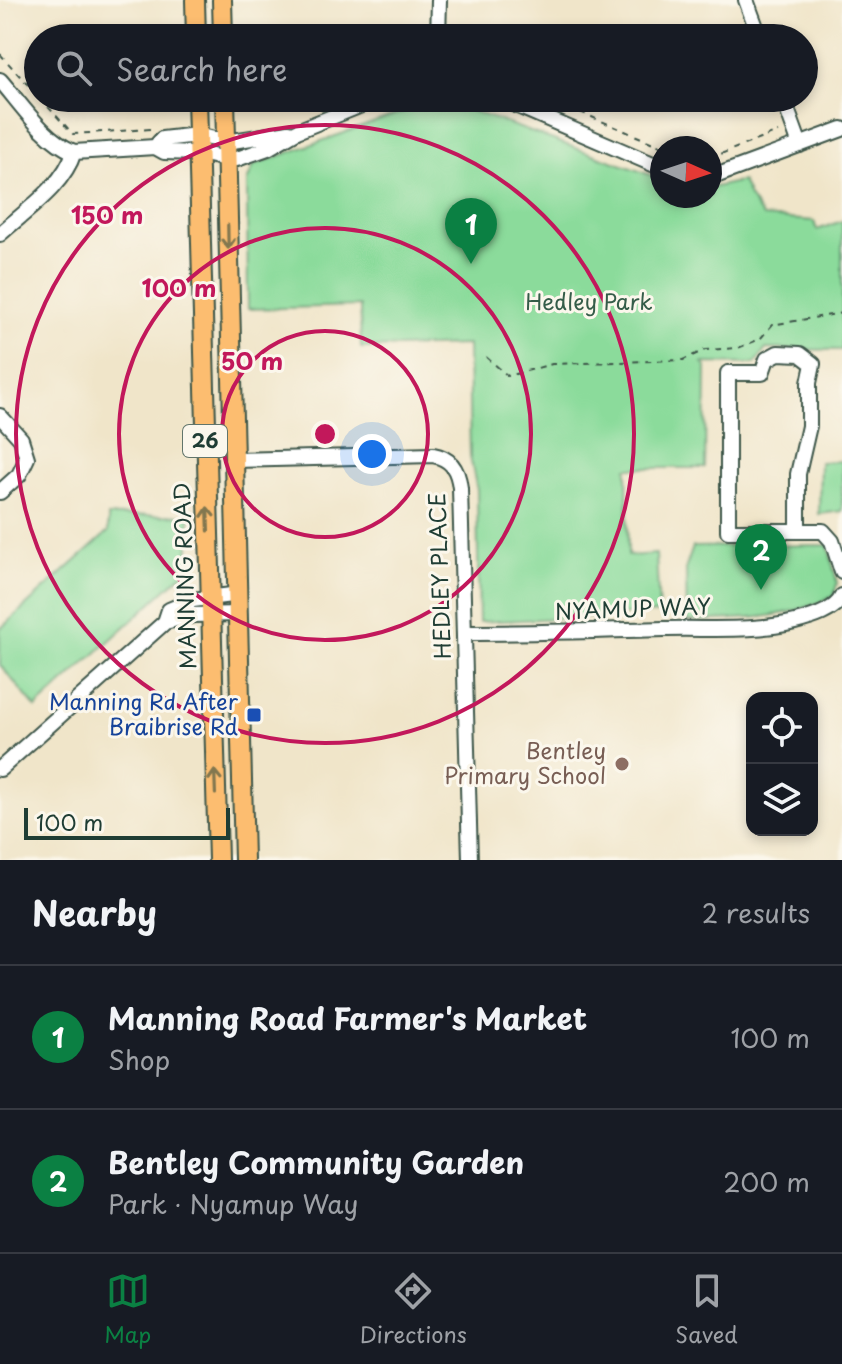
<!DOCTYPE html>
<meta charset="utf-8">
<style>
:root{--surface:#171b24;--page:#242831;--text:#f1f3f6;--muted:#9ea1a6;--line:#363941;--accent:#0b8043}
body{margin:0;font-family:"Playpen Sans",sans-serif;background:var(--page);color:var(--text)}
.controls{position:absolute;right:24px;bottom:24px;display:grid;overflow:hidden;border-radius:16px;box-shadow:0 4px 12px #0003}
.controls button{width:72px;height:72px;display:grid;place-items:center;padding:0;border:0;border-bottom:2px solid var(--line);background:var(--surface);color:var(--text);font:40px sans-serif}
.compass{position:absolute;left:650px;top:136px;width:72px;height:72px;border-radius:50%;background:var(--surface);box-shadow:0 4px 12px #0003;rotate:93deg}
.scale{position:absolute;left:24px;bottom:20px;width:206px;box-sizing:border-box;padding-left:8px;border:4px solid #1f3d34;border-top:0;font-size:22px;line-height:28px;white-space:nowrap;color:#1f3d34;-webkit-text-stroke:6px #fbf7ec;paint-order:stroke}
.you{position:absolute;left:372px;top:454px;width:28px;height:28px;margin:-20px;border:6px solid #fff;border-radius:50%;background:#1a73e8;box-shadow:0 0 0 12px #1a73e833}
.badge{display:grid;place-items:center;width:52px;height:52px;border-radius:50%;background:var(--accent);color:#fff;font-size:26px;font-weight:700}
.pin{position:absolute;translate:-50% -66px;filter:drop-shadow(0 2px 4px #0008)}
.pin::after{content:'';position:absolute;top:42px;width:28px;height:24px;background:inherit;clip-path:polygon(0 0,100% 0,50% 100%)}
.list{margin:0;padding:0;list-style:none}
h2{display:flex;justify-content:space-between;align-items:center;height:104px;margin:0;padding:0 32px;font-size:34px}
h2 small{font-size:26px;font-weight:400;color:var(--muted)}
.list li{display:grid;grid-template-columns:52px 1fr auto;gap:24px;align-items:center;box-sizing:border-box;height:144px;padding:0 32px;border-top:2px solid var(--line)}
.list b{display:block;font-size:30px;white-space:nowrap}
.list p{margin:0;font-size:26px;white-space:nowrap;color:var(--muted)}
.list em{font-size:26px;font-style:normal;color:var(--muted)}
.icon{flex:none;width:44px;height:44px;fill:none;stroke:currentColor;stroke-width:2;stroke-linecap:round;stroke-linejoin:round}
.map{position:relative;flex:none;width:842px;height:860px;overflow:hidden}
.search{position:absolute;background:var(--surface);box-shadow:0 4px 12px #0003;left:24px;right:24px;top:24px;height:88px;display:flex;align-items:center;gap:20px;box-sizing:border-box;padding:0 28px;border-radius:44px;color:var(--muted);font-size:30px}
.sheet{height:392px;background:var(--surface)}
nav{display:flex;justify-content:space-around;align-items:center;box-sizing:border-box;height:112px;border-top:2px solid var(--line);background:var(--surface);font-size:22px;color:var(--muted)}
nav a{display:grid;justify-items:center;gap:4px}
nav .on{color:var(--accent)}
.map>svg:first-child{display:block}
</style>
<div class="map">
<svg width="842" height="860" viewBox="0 0 842 860">
<rect width="100%" height="100%" fill="#fbf7ec"/>
<filter id="ink" filterUnits="userSpaceOnUse"><feTurbulence type="fractalNoise" baseFrequency=".0125" numOctaves="2"/><feDisplacementMap in="SourceGraphic" scale="16" xChannelSelector="R" yChannelSelector="G"/><feConvolveMatrix kernelMatrix="1 2 1 2 8 2 1 2 1" color-interpolation-filters="sRGB"/></filter>
<filter id="wash" filterUnits="userSpaceOnUse"><feTurbulence type="fractalNoise" baseFrequency=".006" numOctaves="4" result="noise"/><feDisplacementMap in="SourceGraphic" scale="32" xChannelSelector="R" yChannelSelector="G"/><feGaussianBlur stdDeviation="1.8" result="paint"/><feColorMatrix in="noise" values="0 0 0 0 0 0 0 0 0 0 0 0 0 0 0 0 0 1.4 0 .05"/><feComposite in="paint" operator="in"/></filter>
<g filter="url(#wash)">
<rect width="100%" height="100%" fill="#f0e5c9"/>
<!-- green -->
<path fill="#8bdb9b" stroke="#558c68" stroke-width="2" d="M 439,99 L 662,179 L 662,196 L 710,196 L 710,188 L 742,181 L 749,197 L 763,217 L 814,221 L 817,230 L 842,221 L 842,350 L 766,349 L 755,364 L 703,363 L 706,367 L 705,468 L 627,468 L 628,556 L 656,554 L 659,613 L 479,622 L 477,490 L 470,457 L 468,345 L 361,348 L 360,306 L 248,309 L 247,182 L 254,165 Z
M 842,461 L 842,511 L 819,514 L 820,462 Z
M 190,515 L 188,569 L 36,708 L 0,665 L 0,629 L 108,532 L 108,516 Z
M 828,545 L 837,583 L 834,596 C 787,620 739,619 687,621 L 686,567 L 693,547 Z"/>
</g>
<g filter="url(#ink)">
<g fill="none" stroke-linecap="round" stroke-linejoin="round">
<!-- minor casing -->
<g stroke="#3e564a" stroke-width="18">
<path id="minor" d="M 746,0 L 760,38
M 438,38 L 439,0
M 0,80 C 21,104 44,140 74,152
M 499,98 L 662,168
M 783,98 L 800,145
M 155,147 L 162,139 L 198,135 L 226,142 L 289,132
M 710,178 L 842,129
M 0,234 C 26,210 63,187 74,152 L 155,147 L 164,152 L 199,153 L 226,159 L 237,159 L 268,148 L 297,131 L 379,98
M 778,353 L 800,354 L 813,364 L 809,383 L 809,426 L 798,474 L 798,531 L 728,531 L 728,373 L 762,373 L 767,359 Z
M 0,416 L 21,439 L 27,458 L 19,475 L 0,492
M 235,460 L 433,455 C 451,458 458,470 460,488 L 470,860
M 798,531 L 823,531 L 832,541 L 842,572
M 165,622 L 169,610 L 193,600 L 239,594
M 465,633 C 532,633 599,631 667,629 C 709,628 755,632 795,622 C 811,618 836,611 842,596
M 0,769 L 165,622 L 193,615 L 239,614"/>
</g>
<!-- major casing -->
<g stroke="#3e564a" stroke-width="22">
<path id="major" d="M 195,0 L 196,38
M 222,0 L 223,38
M 197,98 L 218,860
M 225,98 L 244,860"/>
</g>
<!-- path -->
<path stroke="#3e564a" stroke-width="2" stroke-dasharray="6 6" stroke-linecap="butt" d="M 0,54 L 38,96
M 40,98 L 73,134 L 150,129
M 547,98 L 665,148
M 710,158 L 778,132
M 486,357 L 508,376 L 552,364 L 683,360 L 705,350 L 738,348 L 760,339 L 772,325 L 842,313"/>
<!-- minor -->
<use href="#minor" stroke="#fff" stroke-width="14"/>
<!-- major -->
<use href="#major" stroke="#fcbd6f" stroke-width="18"/>
</g>
<!-- one-way arrows -->
<defs><path id="oneway-shaft" d="M-6 0H5M1.5-3L5.5 0L1.5 3" fill="none" stroke-width="1.6" stroke-linecap="round" stroke-linejoin="round" transform="scale(2)"/></defs>
<g stroke="#82774f">
<use href="#oneway-shaft" transform="translate(228 237) rotate(89)"/>
<use href="#oneway-shaft" transform="translate(208 519) rotate(-92)"/>
<use href="#oneway-shaft" transform="translate(215 782) rotate(-92)"/>
</g>
</g>
<!-- distance rings -->
<g fill="none" stroke="#c2185b" stroke-width="4">
<circle cx="325" cy="434" r="103"/>
<circle cx="325" cy="434" r="206"/>
<circle cx="325" cy="434" r="309"/>
</g>
<!-- markers -->
<rect fill="#1a4fb4" stroke="#fbf7ec" stroke-width="3" x="246" y="707" width="16" height="16" rx="4"/>
<circle fill="#8d6e63" stroke="#fbf7ec" stroke-width="3" cx="622" cy="764" r="8"/>
<g text-anchor="middle" stroke-width="6" stroke-linejoin="round" paint-order="stroke">
<!-- shield labels -->
<rect fill="#fbf7ec" stroke="#61756b" stroke-width="2" x="183" y="425" width="44" height="32" rx="6"/>
<g font-size="20" font-weight="bold" fill="#1f3d34">
<text x="205" y="448">26</text>
</g>
<!-- park labels -->
<g font-size="22" fill="#355d49" stroke="#fbf7ec">
<text x="589" y="310">Hedley Park</text>
</g>
<!-- street labels -->
<g font-size="22" fill="#1f3d34" stroke="#fbf7ec">
<text transform="translate(185 576) rotate(-92)" y="8">MANNING ROAD</text>
<text transform="translate(440 576) rotate(-92)" y="8">HEDLEY PLACE</text>
<text transform="translate(633 609) rotate(-2)" y="8">NYAMUP WAY</text>
</g>
<!-- transit labels -->
<g font-size="22" fill="#164399" stroke="#fbf7ec" text-anchor="end">
<text x="238" y="710">Manning Rd After<tspan x="238" dy="25">Braibrise Rd</tspan></text>
</g>
<!-- education labels -->
<g font-size="22" fill="#785e54" stroke="#fbf7ec" text-anchor="end">
<text x="606" y="759">Bentley<tspan x="606" dy="25">Primary School</tspan></text>
</g>
</g>
<circle cx="325" cy="434" r="12" fill="#c2185b" stroke="#fbf7ec" stroke-width="4"/>
<g font-size="24" text-anchor="middle" font-weight="bold" fill="#c2185b" stroke="#fbf7ec" stroke-width="6" stroke-linejoin="round" paint-order="stroke">
<text x="107" y="224">150 m</text>
<text x="179" y="297">100 m</text>
<text x="252" y="370">50 m</text>
</g>
</svg>
<div class="controls">
<button><svg class="icon" aria-label="locate" viewBox="0 0 24 24"><circle cx="12" cy="12" r="6"/><path d="M12 2v4M12 18v4M2 12h4M18 12h4"/></svg></button>
<button><svg class="icon" aria-label="layers" viewBox="0 0 24 24"><path d="M12 4l9 5-9 5-9-5zM3 14l9 5 9-5"/></svg></button>
</div>
<svg class="compass" viewBox="-18 -18 36 36"><path d="M0-13l5 13h-10z" fill="#e53935"/><path d="M0 13l5-13h-10z" fill="#9ea1a6"/></svg>
<div class="scale">100 m</div>
<div class="you"></div>
<div class="pin badge" style="left:471px;top:264px">1</div>
<div class="pin badge" style="left:761px;top:590px">2</div>
<div class="search"><svg class="icon" aria-label="search" viewBox="0 0 24 24"><circle cx="10" cy="10" r="6"/><path d="M15 15l6 6"/></svg>Search here</div>
</div>
<section class="sheet">
<h2>Nearby<small>2 results</small></h2>
<ul class="list">
<li><span class="badge">1</span><div><b>Manning Road Farmer's Market</b><p>Shop</p></div><em>100 m</em></li>
<li><span class="badge">2</span><div><b>Bentley Community Garden</b><p>Park · Nyamup Way</p></div><em>200 m</em></li>
</ul>
</section>
<nav>
<a class="on"><svg class="icon" aria-label="map" viewBox="0 0 24 24"><path d="M3 6l6-2 6 2 6-2v14l-6 2-6-2-6 2zM9 4v14M15 6v14"/></svg>Map</a>
<a><svg class="icon" aria-label="directions" viewBox="0 0 24 24"><path d="M12 3l9 9-9 9-9-9zM9 14v-3h6M13 9l2 2-2 2"/></svg>Directions</a>
<a><svg class="icon" aria-label="saved" viewBox="0 0 24 24"><path d="M7 4h10v16l-5-4-5 4z"/></svg>Saved</a>
</nav>
